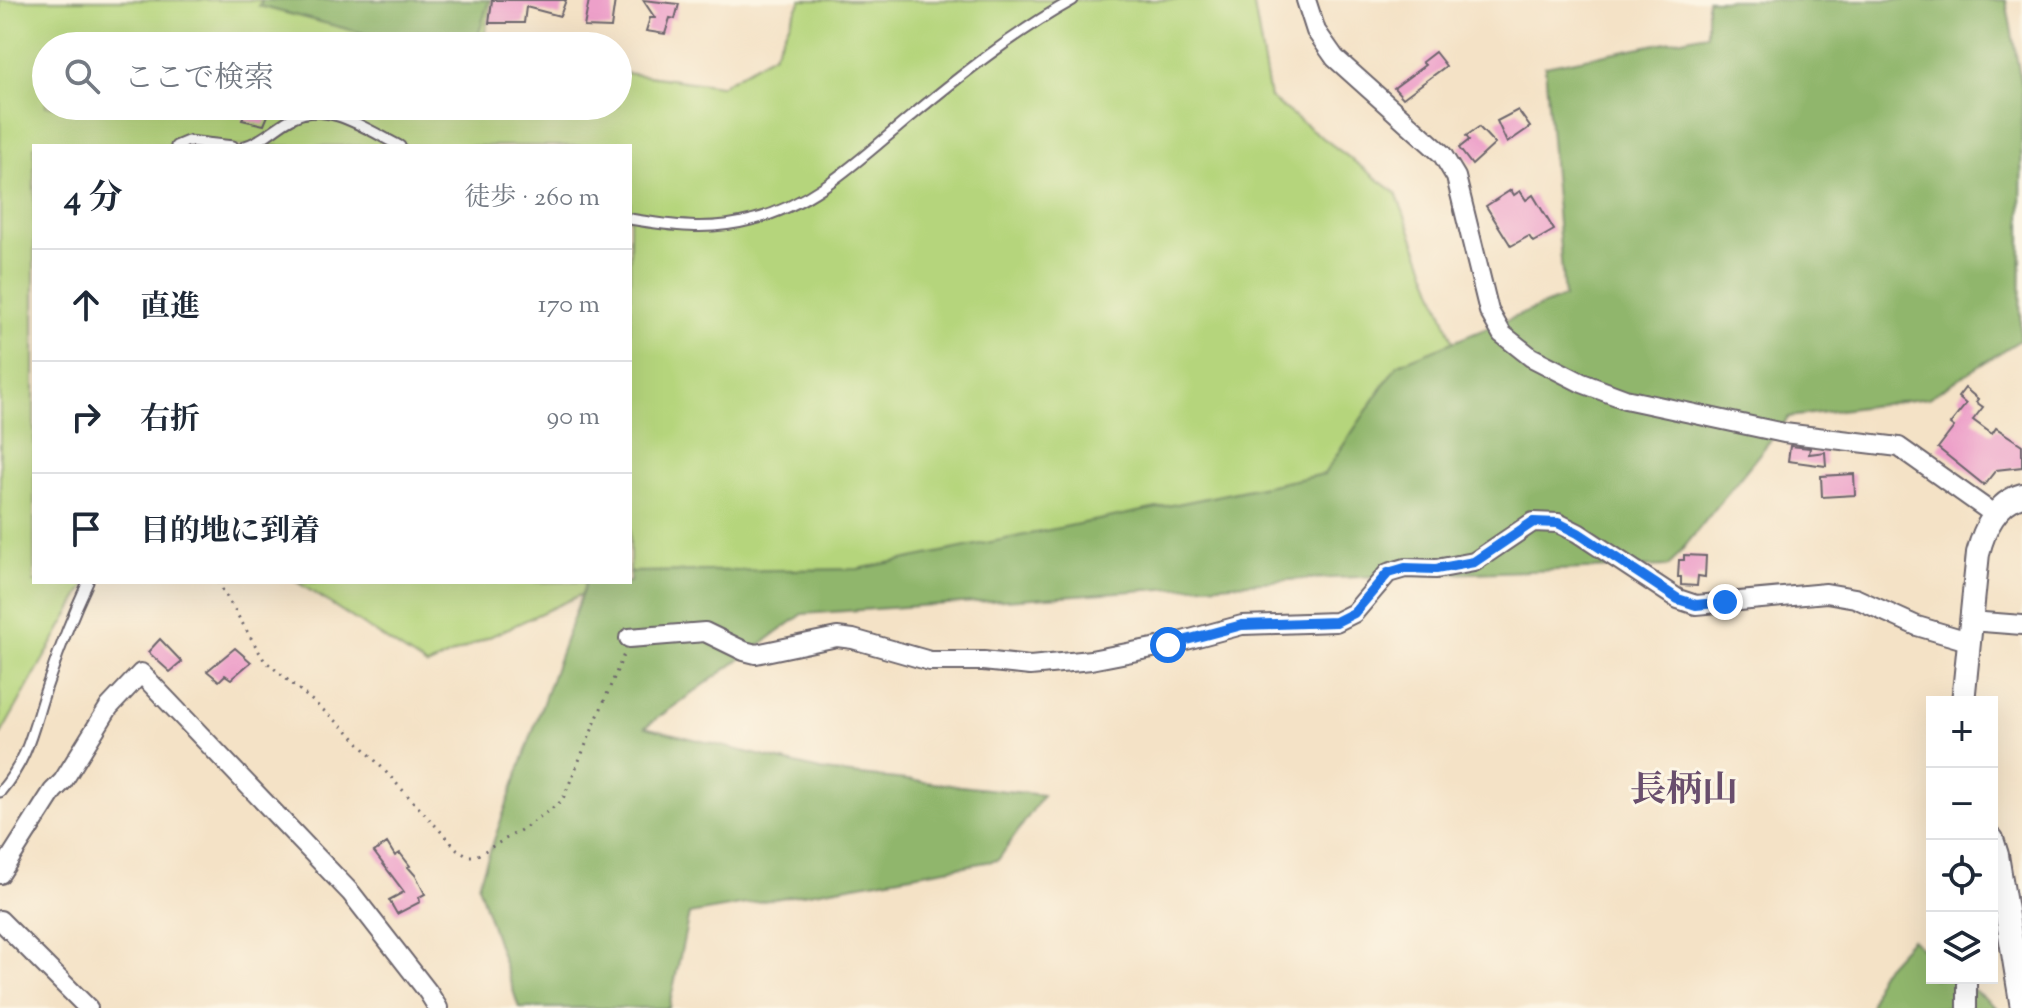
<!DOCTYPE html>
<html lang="ja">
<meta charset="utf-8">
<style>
:root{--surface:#fff;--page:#f2f2f3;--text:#1f2937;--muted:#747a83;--line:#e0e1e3}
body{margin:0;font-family:"Sorts Mill Goudy","Noto Serif JP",serif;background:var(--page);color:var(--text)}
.controls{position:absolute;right:24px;bottom:24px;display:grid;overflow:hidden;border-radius:0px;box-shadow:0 8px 32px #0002}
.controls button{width:72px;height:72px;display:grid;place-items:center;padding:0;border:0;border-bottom:2px solid var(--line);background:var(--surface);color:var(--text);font:40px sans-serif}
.stop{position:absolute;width:24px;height:24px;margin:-18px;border:6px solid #1a73e8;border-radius:50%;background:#fff}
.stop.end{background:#1a73e8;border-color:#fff;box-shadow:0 2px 8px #0008}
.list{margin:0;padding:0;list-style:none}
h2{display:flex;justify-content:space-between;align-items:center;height:104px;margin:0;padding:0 32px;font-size:34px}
h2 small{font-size:26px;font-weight:400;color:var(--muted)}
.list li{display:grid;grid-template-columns:52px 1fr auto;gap:24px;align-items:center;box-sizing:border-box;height:112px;padding:0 32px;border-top:2px solid var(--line)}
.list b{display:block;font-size:30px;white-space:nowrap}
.list em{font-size:26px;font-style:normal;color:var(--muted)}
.icon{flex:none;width:44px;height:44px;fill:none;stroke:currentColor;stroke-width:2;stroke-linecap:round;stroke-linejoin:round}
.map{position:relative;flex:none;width:2022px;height:1008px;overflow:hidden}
.search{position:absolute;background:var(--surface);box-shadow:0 8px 32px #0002;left:32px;top:32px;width:600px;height:88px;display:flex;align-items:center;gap:20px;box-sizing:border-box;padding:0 28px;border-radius:44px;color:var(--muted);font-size:30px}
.panel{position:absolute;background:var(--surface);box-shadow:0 8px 32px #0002;left:32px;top:144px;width:600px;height:440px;border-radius:0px}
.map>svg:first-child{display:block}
</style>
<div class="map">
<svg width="2022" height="1008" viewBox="0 0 2022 1008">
<rect width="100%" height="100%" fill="#fcf5e5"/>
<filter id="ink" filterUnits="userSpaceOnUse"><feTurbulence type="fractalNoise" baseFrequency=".0125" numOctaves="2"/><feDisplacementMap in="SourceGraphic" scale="16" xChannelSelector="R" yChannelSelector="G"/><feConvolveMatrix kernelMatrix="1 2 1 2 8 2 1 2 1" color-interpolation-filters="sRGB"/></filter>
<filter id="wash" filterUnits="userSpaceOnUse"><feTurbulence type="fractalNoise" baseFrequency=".006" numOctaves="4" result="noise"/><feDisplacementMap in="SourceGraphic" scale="32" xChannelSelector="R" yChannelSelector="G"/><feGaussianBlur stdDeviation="1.8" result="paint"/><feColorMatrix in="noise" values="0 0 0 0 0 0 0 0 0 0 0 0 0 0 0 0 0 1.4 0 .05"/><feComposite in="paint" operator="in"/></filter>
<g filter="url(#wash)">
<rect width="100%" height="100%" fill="#f4e2c6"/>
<!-- green -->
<path fill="#b5d57c" stroke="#6c7c5c" stroke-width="2" d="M 0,0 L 492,0 L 482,46 L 46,46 L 46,106 L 618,106 L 618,72 L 720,86 L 774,54 L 801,0 L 1253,0 L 1270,98 L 1396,193 L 1480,411 L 1319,541 L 582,594 L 427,666 L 297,582 L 630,582 L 630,146 L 34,146 L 34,582 L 87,582 L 0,736 Z"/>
<!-- forest -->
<path fill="#90b66c" stroke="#596c54" stroke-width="2" d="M 262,0 L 489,0 L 475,46 L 412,46 L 259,6 Z
M 1707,0 L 2006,0 L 2022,87 L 2020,340 L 1928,398 L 1789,417 L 1669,566 L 1303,579 L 803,614 L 645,727 L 824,771 L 1043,795 L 998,860 L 689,914 L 669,1008 L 519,1008 L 478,885 L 586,582 L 630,582 L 630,572 L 858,569 L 1324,474 L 1398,364 L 1564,297 L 1545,66 L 1707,34 Z
M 1911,939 L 1932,957 L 1932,978 L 1958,978 L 1997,1008 L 1870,1008 L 1878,975 Z"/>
<g id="blocks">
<!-- building -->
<path fill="#eda0c9" d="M 492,0 L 566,0 L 560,16 L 526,7 L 524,23 L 489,23 Z
M 589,0 L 615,0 L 611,28 L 584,27 Z
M 643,0 L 679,4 L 675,19 L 670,18 L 665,34 L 646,31 L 650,18 L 655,18 Z
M 1435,52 L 1446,66 L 1403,98 L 1394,88 L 1425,65 L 1422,62 Z
M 247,106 L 272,106 L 264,125 L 242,120 Z
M 1518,110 L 1530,127 L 1507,143 L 1497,121 Z
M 1479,127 L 1495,144 L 1472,165 L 1459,148 L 1469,140 L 1466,136 Z
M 1511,190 L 1514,195 L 1520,191 L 1526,200 L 1533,195 L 1554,230 L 1533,242 L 1529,236 L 1511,246 L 1486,206 Z
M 1965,388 L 1978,399 L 1976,402 L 1983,407 L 1973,420 L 1992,434 L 1996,428 L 2022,445 L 2022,467 L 1996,470 L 1984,485 L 1938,448 L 1954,427 L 1950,424 L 1966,404 L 1958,397 Z
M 1790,446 L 1810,448 L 1809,454 L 1825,452 L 1826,466 L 1788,461 Z
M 1854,474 L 1855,495 L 1822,497 L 1821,476 Z
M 1684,555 L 1706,556 L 1705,577 L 1698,576 L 1697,586 L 1681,585 L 1681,577 L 1678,577 L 1679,560 L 1684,560 Z
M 160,639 L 182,662 L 170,672 L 148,652 Z
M 235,648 L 251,662 L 231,679 L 225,675 L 219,681 L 207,671 Z
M 387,843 L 395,856 L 400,853 L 410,866 L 408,867 L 416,876 L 425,894 L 419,897 L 420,902 L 397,914 L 389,900 L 404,892 L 374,852 Z"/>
</g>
</g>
<g filter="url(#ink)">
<use href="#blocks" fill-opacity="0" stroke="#6c656c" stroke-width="2"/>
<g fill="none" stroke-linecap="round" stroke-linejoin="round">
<!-- service casing -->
<g stroke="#6c656c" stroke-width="13">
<path id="service" d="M 176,146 L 188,141 L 233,146
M 245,146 C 264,141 277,125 294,117 C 327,100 371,132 400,146
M 630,219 C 671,226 710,231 751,220 C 814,205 861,158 909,118 C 961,75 1014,33 1073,0
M 0,792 C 32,754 33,724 49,680 C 60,647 73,614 88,582"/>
</g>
<!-- minor casing -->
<g stroke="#6c656c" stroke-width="22">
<path id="minor" d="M 1306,0 L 1316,31 L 1335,58 L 1442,154 L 1456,177 L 1489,311 L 1502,334 L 1531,357 L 1582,383 L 1625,399 L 1784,433 L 1899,447 L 1995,515
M 1970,621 L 2022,625
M 629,638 L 705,632 L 744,651 L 756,654 L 837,637 L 853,639 L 930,661 L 983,661 L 1030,666 L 1091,660 L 1168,645 L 1242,625 L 1336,622 L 1354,613 L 1388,573 L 1405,568 L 1436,569 L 1474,562 L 1533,522 L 1558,523 L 1578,533 L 1678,599 L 1696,605 L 1826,593 L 1855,598 L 1917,626 L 1968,641
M 0,874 L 53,791 L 63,781 L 109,707 L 141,673 L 351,893 L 428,992 L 438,1008
M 0,920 L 88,1008
M 1967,1008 L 1967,978"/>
</g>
<!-- tertiary casing -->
<g stroke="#6c656c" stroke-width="26">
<path id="tertiary" d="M 1963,702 L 1978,553 C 1984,529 1997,502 2022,495
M 1992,839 L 1997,855 L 2022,1008"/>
</g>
<!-- path -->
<path stroke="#6c656c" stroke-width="3" stroke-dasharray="2 6" stroke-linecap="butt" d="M 218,582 L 264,660 L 348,731 L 457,849 L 469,856 L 476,856 L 526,827 L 562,801 L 624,654"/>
<!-- service -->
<use href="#service" stroke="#fff" stroke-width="9"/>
<!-- minor -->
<use href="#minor" stroke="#fff" stroke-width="18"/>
<!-- tertiary -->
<use href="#tertiary" stroke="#fff" stroke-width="22"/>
</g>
</g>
<g fill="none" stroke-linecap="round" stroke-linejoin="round" filter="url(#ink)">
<!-- route -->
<path stroke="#1a73e8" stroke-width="10" d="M 1168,645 L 1242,625 L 1336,622 L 1354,613 L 1388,573 L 1405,568 L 1436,569 L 1474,562 L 1533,522 L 1558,523 L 1578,533 L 1678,599 L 1696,605 L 1725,602"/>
</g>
<g text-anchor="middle" stroke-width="6" stroke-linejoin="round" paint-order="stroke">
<!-- quarter labels -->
<g font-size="36" font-weight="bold" fill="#694e6d" stroke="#fcf5e5">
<text x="1684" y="801">長柄山</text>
</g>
</g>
</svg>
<div class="controls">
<button>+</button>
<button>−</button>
<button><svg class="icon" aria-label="locate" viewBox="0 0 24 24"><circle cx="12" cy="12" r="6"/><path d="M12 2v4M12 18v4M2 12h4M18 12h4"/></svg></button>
<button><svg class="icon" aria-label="layers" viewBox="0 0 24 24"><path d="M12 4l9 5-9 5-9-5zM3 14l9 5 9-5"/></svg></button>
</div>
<div class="stop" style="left:1168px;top:645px"></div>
<div class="stop end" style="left:1725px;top:602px"></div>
<div class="search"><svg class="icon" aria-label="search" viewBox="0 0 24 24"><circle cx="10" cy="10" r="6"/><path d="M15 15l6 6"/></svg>ここで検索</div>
<section class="panel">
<h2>4 分<small>徒歩 · 260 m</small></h2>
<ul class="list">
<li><svg class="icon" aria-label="ahead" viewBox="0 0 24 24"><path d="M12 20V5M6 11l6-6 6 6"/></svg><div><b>直進</b></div><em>170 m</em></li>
<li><svg class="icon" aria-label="right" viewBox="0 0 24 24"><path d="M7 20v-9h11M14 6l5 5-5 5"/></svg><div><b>右折</b></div><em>90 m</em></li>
<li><svg class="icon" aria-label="arrive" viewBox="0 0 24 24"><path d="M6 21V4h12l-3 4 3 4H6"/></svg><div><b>目的地に到着</b></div></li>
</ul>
</section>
</div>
